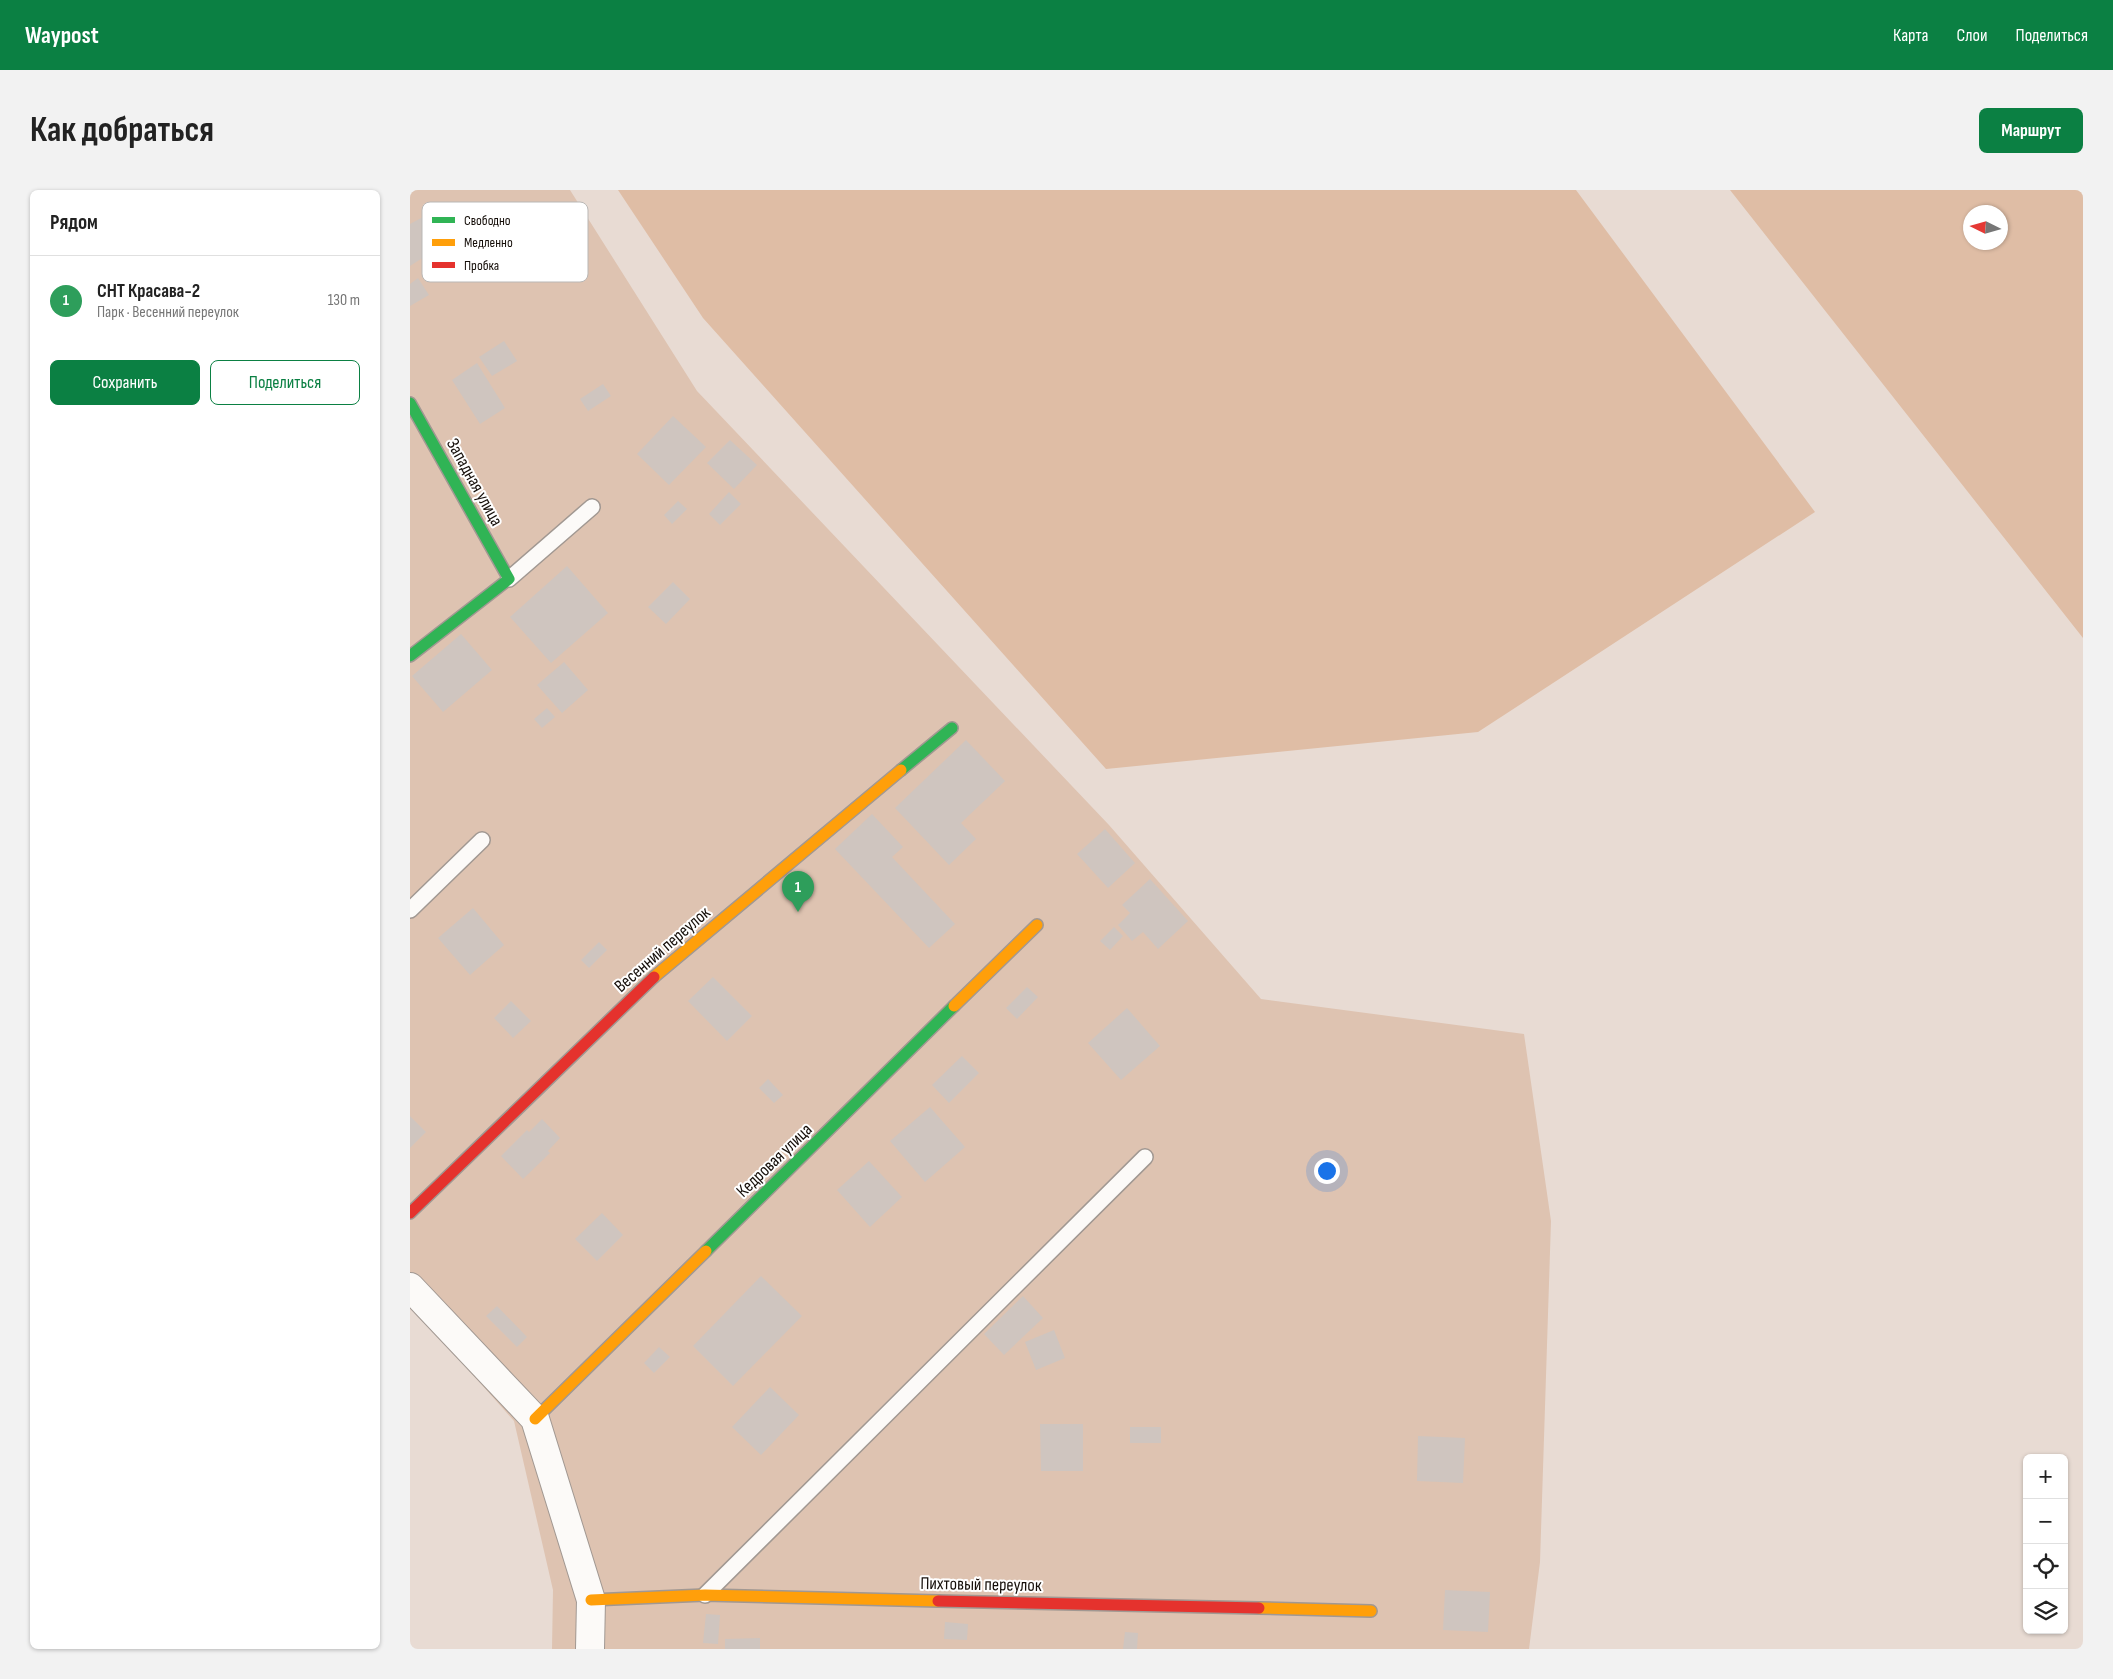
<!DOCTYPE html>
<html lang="ru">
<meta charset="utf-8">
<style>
:root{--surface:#fff;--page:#f2f2f2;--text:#222;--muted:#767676;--line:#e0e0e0;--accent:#0b8043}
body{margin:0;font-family:"Sofia Sans Condensed",sans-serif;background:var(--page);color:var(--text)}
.controls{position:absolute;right:15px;bottom:15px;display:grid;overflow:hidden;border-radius:8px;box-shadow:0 1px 4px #0004}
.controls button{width:45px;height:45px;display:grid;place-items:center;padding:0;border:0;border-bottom:1px solid var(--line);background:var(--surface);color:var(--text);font:25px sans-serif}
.compass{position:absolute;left:1553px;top:15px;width:45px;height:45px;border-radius:50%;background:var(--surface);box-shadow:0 1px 4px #0004;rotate:275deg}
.you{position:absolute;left:916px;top:980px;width:18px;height:18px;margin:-12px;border:4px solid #fff;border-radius:50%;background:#1a73e8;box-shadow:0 0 0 8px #1a73e833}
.badge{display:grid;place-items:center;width:32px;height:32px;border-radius:50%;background:var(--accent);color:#fff;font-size:16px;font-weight:700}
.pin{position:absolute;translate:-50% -41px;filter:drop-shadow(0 1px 2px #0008)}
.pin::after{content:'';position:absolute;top:26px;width:18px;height:15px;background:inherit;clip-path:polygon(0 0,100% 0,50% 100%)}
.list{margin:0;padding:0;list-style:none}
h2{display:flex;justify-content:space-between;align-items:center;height:65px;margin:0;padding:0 20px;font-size:21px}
h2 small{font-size:16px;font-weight:400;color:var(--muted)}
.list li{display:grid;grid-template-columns:32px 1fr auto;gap:15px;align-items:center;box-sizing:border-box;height:90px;padding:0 20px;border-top:1px solid var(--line)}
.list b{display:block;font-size:19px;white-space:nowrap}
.list p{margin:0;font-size:16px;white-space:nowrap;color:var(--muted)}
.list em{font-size:16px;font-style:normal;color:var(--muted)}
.actions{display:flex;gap:10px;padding:15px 20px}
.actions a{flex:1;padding:11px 0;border:1px solid var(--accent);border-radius:8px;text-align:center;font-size:18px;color:var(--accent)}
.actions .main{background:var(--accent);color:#fff}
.icon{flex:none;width:28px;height:28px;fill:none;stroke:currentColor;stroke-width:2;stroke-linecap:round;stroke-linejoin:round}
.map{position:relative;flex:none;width:1673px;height:1459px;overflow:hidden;border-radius:8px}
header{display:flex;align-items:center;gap:30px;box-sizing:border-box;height:70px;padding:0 25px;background:var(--accent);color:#fff}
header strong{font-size:24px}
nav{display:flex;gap:28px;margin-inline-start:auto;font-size:18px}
.intro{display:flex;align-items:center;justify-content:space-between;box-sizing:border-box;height:120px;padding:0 30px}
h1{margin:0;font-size:35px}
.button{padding:12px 22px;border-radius:8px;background:var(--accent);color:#fff;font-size:18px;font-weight:700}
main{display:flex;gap:30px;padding:0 30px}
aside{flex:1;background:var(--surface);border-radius:8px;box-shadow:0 1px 4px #0004}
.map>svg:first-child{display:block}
</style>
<header>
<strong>Waypost</strong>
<nav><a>Карта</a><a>Слои</a><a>Поделиться</a></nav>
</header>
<div class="intro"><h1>Как добраться</h1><a class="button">Маршрут</a></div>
<main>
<aside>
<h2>Рядом<small></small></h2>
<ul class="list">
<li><span class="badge" style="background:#2e9e5b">1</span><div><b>СНТ Красава-2</b><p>Парк · Весенний переулок</p></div><em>130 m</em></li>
</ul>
<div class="actions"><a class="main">Сохранить</a><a>Поделиться</a></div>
</aside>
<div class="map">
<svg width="1673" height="1459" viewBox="0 0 1673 1459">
<rect width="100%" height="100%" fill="#e8dbd3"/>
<!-- green -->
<path fill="#dec3b1" d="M 0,0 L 160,0 L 287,201 L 699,635 L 851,809 L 1114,844 L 1141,1031 L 1130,1372 L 1119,1459 L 142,1459 L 143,1400 L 104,1231 L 0,1114 Z"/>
<!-- forest -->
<path fill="#dfbda5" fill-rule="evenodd" d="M 208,0 L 1166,0 L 1405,322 L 1068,542 L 696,579 L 293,128 Z
M 1320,0 L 1673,0 L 1673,448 ZM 1560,22 L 1590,22 L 1590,52 L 1560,52 Z"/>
<!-- building -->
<path fill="#cfc5bf" d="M 13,27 L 31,56 L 0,76 L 0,34 Z
M 8,88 L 19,105 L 0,116 L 0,94 Z
M 94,151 L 107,171 L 82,186 L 69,167 Z
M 67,173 L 95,218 L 70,234 L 42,190 Z
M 193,194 L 201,206 L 178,221 L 170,209 Z
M 263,226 L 296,257 L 259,295 L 227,264 Z
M 320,250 L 347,275 L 324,299 L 297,273 Z
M 319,302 L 331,314 L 310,335 L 299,324 Z
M 268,311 L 277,319 L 262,334 L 254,325 Z
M 157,376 L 198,423 L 141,473 L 100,427 Z
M 263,392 L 280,409 L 256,434 L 238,417 Z
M 51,444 L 82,480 L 33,522 L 2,486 Z
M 154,472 L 178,500 L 152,523 L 127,495 Z
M 137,518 L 145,527 L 132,538 L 124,529 Z
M 556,550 L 595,591 L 551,633 L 566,649 L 539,675 L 485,618 Z
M 462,624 L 493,657 L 482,667 L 545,734 L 519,758 L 425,659 Z
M 695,639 L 725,673 L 698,698 L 667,664 Z
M 740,689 L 778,731 L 748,759 L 733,742 L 722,751 L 708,735 L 720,723 L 712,715 Z
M 63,718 L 94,755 L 60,785 L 28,748 Z
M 704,737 L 713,746 L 700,760 L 690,751 Z
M 189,752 L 197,760 L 179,778 L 171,770 Z
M 303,787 L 342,826 L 317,851 L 278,811 Z
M 617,797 L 628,807 L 607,829 L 596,818 Z
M 101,811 L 121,831 L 103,848 L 84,828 Z
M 717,818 L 750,856 L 711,890 L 678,853 Z
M 552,866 L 569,883 L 539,913 L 522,895 Z
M 358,889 L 373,905 L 364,913 L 349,898 Z
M 520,917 L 555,957 L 515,992 L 480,951 Z
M 0,926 L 16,942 L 0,958 Z
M 132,929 L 150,948 L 138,961 L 140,963 L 113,989 L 91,966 L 117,940 L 119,942 Z
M 459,971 L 492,1007 L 460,1037 L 427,1000 Z
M 192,1023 L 213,1045 L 187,1071 L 165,1049 Z
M 351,1086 L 392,1126 L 323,1196 L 283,1156 Z
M 613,1106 L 633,1128 L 594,1165 L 574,1144 Z
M 87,1116 L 117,1147 L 107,1157 L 76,1126 Z
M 644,1140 L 655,1168 L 626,1180 L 615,1152 Z
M 249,1157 L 260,1167 L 244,1183 L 234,1173 Z
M 360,1197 L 389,1225 L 351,1265 L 322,1237 Z
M 630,1234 L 673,1234 L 673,1281 L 631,1281 Z
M 720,1237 L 751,1237 L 751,1253 L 720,1253 Z
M 1008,1246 L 1055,1248 L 1053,1293 L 1007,1291 Z
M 1035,1400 L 1080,1402 L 1078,1442 L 1033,1440 Z
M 296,1424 L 310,1425 L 308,1454 L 293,1453 Z
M 535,1432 L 558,1434 L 557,1450 L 534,1449 Z
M 715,1442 L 728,1443 L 727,1459 L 713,1459 Z
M 350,1448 L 350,1459 L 315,1459 L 315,1449 Z"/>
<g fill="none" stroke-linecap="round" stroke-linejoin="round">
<!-- lane casing -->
<g stroke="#a19892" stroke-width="18">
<path id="lane" d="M 99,389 L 182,317
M 0,720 L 72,650
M 295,1405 L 735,967"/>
</g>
<!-- street casing -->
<g stroke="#a19892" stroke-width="30">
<path id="street" d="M 0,1097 L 125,1229 L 181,1410 L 180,1459"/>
</g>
<!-- fast casing -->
<g stroke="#a19892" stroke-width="14">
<path id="fast" d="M 0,213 L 99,389 L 0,466
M 491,580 L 542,538
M 296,1061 L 544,816"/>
</g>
<!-- slow casing -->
<g stroke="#a19892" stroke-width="14">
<path id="slow" d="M 244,787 L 491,580
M 544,816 L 627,735
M 125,1229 L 296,1061
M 181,1410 L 295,1405 L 528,1411
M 849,1418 L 961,1421"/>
</g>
<!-- jam casing -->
<g stroke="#a19892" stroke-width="14">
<path id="jam" d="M 0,1023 L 244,787
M 528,1411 L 849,1418"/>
</g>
<!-- lane -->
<use href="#lane" stroke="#fcfaf8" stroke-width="15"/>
<!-- street -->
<use href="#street" stroke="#fcfaf8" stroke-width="28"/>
<!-- fast -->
<use href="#fast" stroke="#30b455" stroke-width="11"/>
<!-- slow -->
<use href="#slow" stroke="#ff9f0a" stroke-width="11"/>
<!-- jam -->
<use href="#jam" stroke="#e5322d" stroke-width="11"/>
</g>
<g text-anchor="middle" stroke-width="4" stroke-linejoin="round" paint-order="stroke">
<!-- street labels -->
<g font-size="18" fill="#150e09" stroke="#fff">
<text transform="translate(65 292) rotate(61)" y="6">Западная улица</text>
<text transform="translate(252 759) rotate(-41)" y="6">Весенний переулок</text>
<text transform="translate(364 970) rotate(-44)" y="6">Кедровая улица</text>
<text transform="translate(571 1394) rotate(1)" y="6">Пихтовый переулок</text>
</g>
</g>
<!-- legend -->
<rect x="12" y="12" width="166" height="80" rx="8" fill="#fff" stroke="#b9b7b5" stroke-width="1"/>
<rect x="22" y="27" width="23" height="6" fill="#30b455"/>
<rect x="22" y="49" width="23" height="7" fill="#ff9f0a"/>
<rect x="22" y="72" width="23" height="6" fill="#e5322d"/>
<g font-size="14" fill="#150e09">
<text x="54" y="35">Свободно</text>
<text x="54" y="57">Медленно</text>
<text x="54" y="80">Пробка</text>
</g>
</svg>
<div class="controls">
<button>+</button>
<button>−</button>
<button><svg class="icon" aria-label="locate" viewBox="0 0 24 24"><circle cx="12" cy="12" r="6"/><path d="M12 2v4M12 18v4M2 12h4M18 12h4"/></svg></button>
<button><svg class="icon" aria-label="layers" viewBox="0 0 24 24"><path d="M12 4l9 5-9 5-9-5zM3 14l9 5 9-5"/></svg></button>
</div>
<svg class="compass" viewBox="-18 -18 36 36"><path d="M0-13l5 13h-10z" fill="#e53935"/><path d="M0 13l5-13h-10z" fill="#767676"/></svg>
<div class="you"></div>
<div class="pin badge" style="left:388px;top:722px;background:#2e9e5b">1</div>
</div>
</main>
